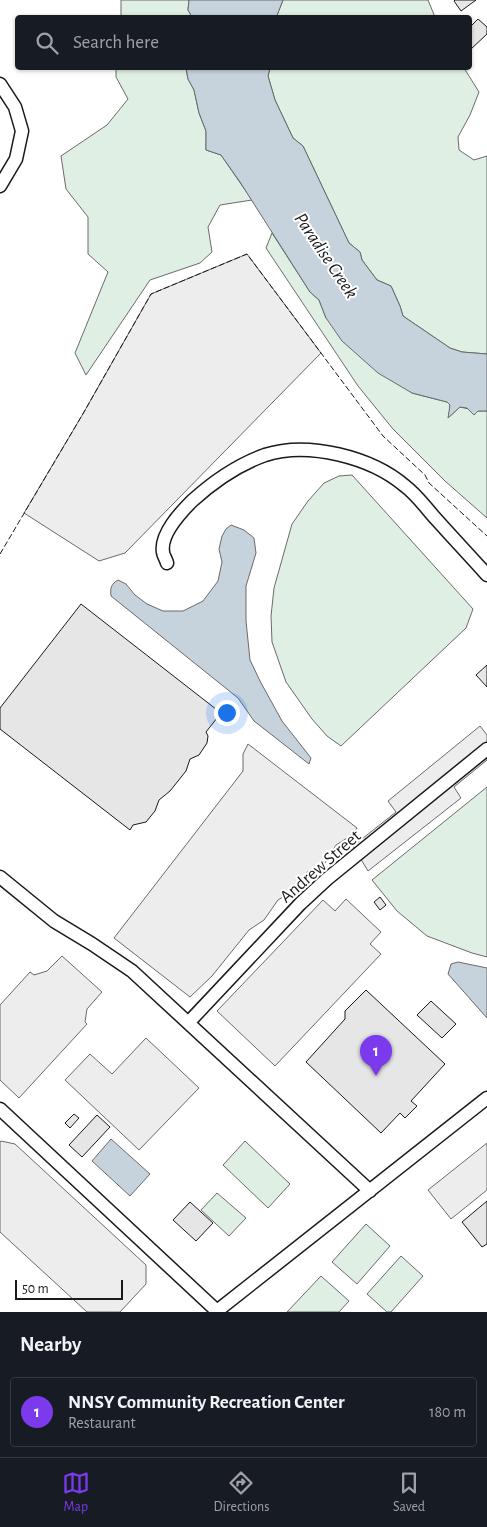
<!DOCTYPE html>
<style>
:root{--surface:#171b24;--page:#20242c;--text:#f1f3f6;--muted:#9ea1a6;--line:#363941;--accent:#7c3aed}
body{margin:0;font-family:"Alegreya Sans",sans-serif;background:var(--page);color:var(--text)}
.scale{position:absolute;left:15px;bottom:12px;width:108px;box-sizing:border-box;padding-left:5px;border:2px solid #1a1a1a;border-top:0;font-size:14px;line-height:18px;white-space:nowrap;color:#1a1a1a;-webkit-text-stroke:4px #fff;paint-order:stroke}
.you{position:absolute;left:226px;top:712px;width:18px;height:18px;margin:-12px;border:4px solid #fff;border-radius:50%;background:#1a73e8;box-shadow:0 0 0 8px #1a73e833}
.badge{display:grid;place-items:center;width:32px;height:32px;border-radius:50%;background:var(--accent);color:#fff;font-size:16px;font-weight:700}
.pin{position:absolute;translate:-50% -41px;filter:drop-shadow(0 1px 2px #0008)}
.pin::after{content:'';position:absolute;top:26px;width:18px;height:15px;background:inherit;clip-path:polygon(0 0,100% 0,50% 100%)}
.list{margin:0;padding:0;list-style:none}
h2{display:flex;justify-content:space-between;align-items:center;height:65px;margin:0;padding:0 20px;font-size:21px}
h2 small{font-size:16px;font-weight:400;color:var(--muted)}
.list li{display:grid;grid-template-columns:32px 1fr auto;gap:15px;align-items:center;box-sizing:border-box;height:70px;margin:0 10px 10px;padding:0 10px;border:1px solid var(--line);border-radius:5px}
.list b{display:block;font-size:19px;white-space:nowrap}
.list p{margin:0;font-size:16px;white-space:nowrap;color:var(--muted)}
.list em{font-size:16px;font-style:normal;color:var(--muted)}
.icon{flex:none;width:28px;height:28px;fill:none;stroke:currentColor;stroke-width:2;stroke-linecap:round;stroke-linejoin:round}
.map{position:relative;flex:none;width:487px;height:1312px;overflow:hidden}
.search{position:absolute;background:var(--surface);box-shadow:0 1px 4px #0004;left:15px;right:15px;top:15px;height:55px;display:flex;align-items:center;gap:12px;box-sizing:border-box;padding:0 18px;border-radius:5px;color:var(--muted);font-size:19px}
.sheet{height:145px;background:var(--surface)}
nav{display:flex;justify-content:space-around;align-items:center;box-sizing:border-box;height:70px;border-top:1px solid var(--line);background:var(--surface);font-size:14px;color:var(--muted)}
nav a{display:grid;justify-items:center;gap:2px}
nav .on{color:var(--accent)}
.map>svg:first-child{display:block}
</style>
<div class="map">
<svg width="487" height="1312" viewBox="0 0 487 1312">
<rect width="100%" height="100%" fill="#fff"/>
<!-- green -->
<path fill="#e0efe3" stroke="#6a6a6a" d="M 121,0 L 189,0 L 188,10 L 192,17 L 121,18 Z
M 283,0 L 428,0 L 435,17 L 276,18 Z
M 116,68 L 186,68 L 188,79 L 194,90 L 199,113 L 206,131 L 206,150 L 221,155 L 252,200 L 220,205 L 208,227 L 212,252 L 200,263 L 150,280 L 86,375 L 75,353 L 108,272 L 88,254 L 88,217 L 66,189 L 61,156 L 107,125 L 128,99 L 116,77 Z
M 270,68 L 464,68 L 479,92 L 470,115 L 458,137 L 459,150 L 474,160 L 487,156 L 487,354 L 462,352 L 450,348 L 403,316 L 400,306 L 391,286 L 377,280 L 362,260 L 360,252 L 349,243 L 303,146 L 293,138 L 275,100 L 268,76 Z
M 272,233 L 310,292 L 319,300 L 326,318 L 412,393 L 447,402 L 450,405 L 449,417 L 460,407 L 478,411 L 487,411 L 487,518 L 445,481 L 393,429 L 358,386 L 266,248 Z
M 352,475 L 473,609 L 466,628 L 341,746 L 327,736 L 312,719 L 286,682 L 272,642 L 271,616 L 274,588 L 292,524 L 308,501 L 324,483 L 339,476 Z
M 487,787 L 487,957 L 472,953 L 427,936 L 397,911 L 372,880 Z
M 245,1141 L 290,1184 L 268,1208 L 223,1165 Z
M 217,1193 L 246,1218 L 229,1236 L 201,1210 Z
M 366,1224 L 390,1246 L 357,1284 L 332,1262 Z
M 401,1256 L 423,1276 L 391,1312 L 387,1312 L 367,1294 Z
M 321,1276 L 349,1301 L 339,1312 L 287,1312 Z"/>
<!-- parking -->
<path fill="#ededed" stroke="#6a6a6a" d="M 247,254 L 321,353 L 125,553 L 99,561 L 24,513 L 84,412 L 151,294 Z
M 480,726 L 487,735 L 487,760 L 454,787 L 461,798 L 368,871 L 353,846 L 396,812 L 388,801 Z
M 248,744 L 357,828 L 352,835 L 336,845 L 325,863 L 307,872 L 296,889 L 278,900 L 264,920 L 249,930 L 212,976 L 190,997 L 114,938 L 243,771 L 243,754 Z
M 346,899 L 381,932 L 370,944 L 381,954 L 275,1066 L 217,1011 L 323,900 L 335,911 Z
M 62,956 L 102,992 L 87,1009 L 85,1022 L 87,1024 L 19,1098 L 0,1080 L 0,1005 L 30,972 L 34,975 L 47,971 Z
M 146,1038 L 199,1088 L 139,1150 L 65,1080 L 90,1054 L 112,1074 Z
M 1,1141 L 15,1144 L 146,1265 L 146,1284 L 120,1312 L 87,1312 L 0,1232 L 0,1142 Z
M 487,1143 L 487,1190 L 451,1219 L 428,1190 Z"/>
<!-- water -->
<path fill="#c6d2dc" stroke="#6a6a6a" d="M 189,0 L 283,0 L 276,18 L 192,17 L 188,10 Z
M 186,68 L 270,68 L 268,76 L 275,100 L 293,138 L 303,146 L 349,243 L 360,252 L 362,260 L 377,280 L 391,286 L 400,306 L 403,316 L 450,348 L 462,352 L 487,354 L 487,411 L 478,411 L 474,415 L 467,408 L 460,407 L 448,418 L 450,405 L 447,402 L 412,393 L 378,373 L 342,341 L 326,318 L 319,300 L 310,292 L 240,182 L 221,155 L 206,150 L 206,131 L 199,113 L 194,90 L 188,79 Z
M 231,525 L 244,530 L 254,538 L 256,553 L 246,586 L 246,621 L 250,660 L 260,681 L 282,721 L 311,758 L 309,764 L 254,721 L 238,698 L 111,596 C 110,588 111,584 118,580 L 126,584 L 135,595 L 147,604 L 163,611 L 183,611 L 203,601 L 218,581 L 222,562 L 219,549 L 222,536 L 226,529 Z
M 458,962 L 487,968 L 487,1018 L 448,974 L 451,964 Z
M 111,1139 L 150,1174 L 130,1196 L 92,1161 Z"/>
<!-- building -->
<path fill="#e6e6e6" stroke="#1a1a1a" d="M 455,0 L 476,0 L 461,11 L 454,1 Z
M 478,19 L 487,27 L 487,34 L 470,50 L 470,27 Z
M 81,604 L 221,713 L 206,732 L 208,736 L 207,743 L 199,755 L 190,759 L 186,771 L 170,791 L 159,800 L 155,811 L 146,822 L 133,825 L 130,830 L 0,729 L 0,708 Z
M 487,665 L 487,687 L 476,675 Z
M 380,897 L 386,905 L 380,910 L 374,902 Z
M 366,990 L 445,1064 L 411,1101 L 417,1106 L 405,1118 L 400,1113 L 381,1133 L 306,1062 L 345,1019 L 345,1011 Z
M 431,1001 L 456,1024 L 442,1038 L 417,1015 Z
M 74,1114 L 79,1118 L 70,1128 L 65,1123 Z
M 97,1115 L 110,1127 L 82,1157 L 69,1145 Z
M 487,1201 L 487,1244 L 482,1247 L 462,1222 Z
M 190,1202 L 213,1223 L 196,1241 L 173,1220 Z"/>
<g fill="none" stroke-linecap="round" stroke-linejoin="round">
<!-- minor casing -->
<g stroke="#1a1a1a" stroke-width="15">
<path id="minor" d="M 0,84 L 15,107 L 22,131 L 16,159 L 0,186
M 167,563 C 166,559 163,555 163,552 C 160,534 181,512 192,501 C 214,481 237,465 265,455 C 308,441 371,457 405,486 C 417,495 426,508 436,519 C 453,538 470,556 487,575
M 0,877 L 54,921 L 92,944 L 132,971 L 370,1191
M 189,1022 L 300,904 L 327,879 L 487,749
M 0,1109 L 218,1312
M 217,1311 L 487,1098"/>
</g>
<!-- minor -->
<use href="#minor" stroke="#fff" stroke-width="12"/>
<!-- fence -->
<path stroke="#1a1a1a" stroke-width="1" stroke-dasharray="6 2.5" stroke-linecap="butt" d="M 0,554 L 84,412 L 151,294 L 247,254 L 383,436 L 425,475 L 429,483 L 487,536"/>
</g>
<g text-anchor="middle" stroke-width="4" stroke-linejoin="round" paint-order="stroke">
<!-- street labels -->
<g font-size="18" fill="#1a1a1a" stroke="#fff">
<text transform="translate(320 866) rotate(-41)" y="6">Andrew Street</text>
</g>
<!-- water labels -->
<g font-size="19" font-style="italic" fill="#1a1a1a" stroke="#fff">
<text transform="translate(327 255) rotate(56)" y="7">Paradise Creek</text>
</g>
</g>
</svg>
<div class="scale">50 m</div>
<div class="you"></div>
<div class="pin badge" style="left:376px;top:1076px">1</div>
<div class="search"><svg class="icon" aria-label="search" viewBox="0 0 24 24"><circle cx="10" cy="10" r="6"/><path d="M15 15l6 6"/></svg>Search here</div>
</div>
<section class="sheet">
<h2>Nearby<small></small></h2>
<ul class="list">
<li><span class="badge">1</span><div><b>NNSY Community Recreation Center</b><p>Restaurant</p></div><em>180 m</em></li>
</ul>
</section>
<nav>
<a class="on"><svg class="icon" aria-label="map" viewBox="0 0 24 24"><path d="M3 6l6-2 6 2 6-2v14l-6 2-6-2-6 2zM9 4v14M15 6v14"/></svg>Map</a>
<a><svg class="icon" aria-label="directions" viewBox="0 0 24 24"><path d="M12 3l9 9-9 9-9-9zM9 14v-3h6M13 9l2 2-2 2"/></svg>Directions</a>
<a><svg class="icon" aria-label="saved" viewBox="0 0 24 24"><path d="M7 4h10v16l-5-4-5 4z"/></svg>Saved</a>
</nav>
